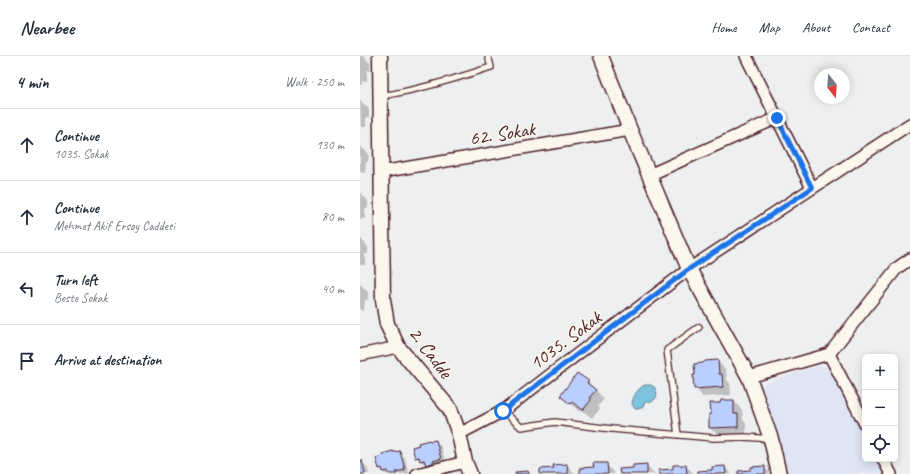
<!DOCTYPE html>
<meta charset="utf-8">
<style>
:root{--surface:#fff;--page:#f2f2f3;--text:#1f2937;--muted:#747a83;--line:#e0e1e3}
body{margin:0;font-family:Caveat,sans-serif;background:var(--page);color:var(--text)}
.controls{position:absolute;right:12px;bottom:12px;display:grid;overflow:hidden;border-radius:6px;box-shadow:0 2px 10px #0003}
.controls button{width:36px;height:36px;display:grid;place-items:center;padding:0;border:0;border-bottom:1px solid var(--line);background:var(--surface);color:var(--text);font:20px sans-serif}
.compass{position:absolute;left:454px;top:12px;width:36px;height:36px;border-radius:50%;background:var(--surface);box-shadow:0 2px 10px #0003;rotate:163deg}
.stop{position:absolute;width:12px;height:12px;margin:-9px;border:3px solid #1a73e8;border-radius:50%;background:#fff}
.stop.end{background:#1a73e8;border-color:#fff;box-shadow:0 1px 4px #0008}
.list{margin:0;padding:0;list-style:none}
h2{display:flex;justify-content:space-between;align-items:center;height:52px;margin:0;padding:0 16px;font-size:17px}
h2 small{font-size:13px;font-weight:400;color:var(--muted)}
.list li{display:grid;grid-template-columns:26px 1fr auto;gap:12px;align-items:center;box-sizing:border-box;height:72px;padding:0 16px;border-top:1px solid var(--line)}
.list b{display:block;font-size:15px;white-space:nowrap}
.list p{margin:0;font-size:13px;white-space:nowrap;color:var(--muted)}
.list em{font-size:13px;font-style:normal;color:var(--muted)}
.icon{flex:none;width:22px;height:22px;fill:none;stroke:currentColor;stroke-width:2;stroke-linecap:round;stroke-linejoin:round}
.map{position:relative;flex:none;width:550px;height:418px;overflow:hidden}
header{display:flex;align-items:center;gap:24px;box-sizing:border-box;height:56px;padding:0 20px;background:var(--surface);border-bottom:1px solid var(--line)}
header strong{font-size:19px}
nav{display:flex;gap:22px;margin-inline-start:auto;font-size:14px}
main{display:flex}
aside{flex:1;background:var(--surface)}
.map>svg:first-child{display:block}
</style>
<header>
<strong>Nearbee</strong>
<nav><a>Home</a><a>Map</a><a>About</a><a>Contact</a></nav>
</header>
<main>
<aside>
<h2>4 min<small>Walk · 250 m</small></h2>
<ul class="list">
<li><svg class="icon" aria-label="ahead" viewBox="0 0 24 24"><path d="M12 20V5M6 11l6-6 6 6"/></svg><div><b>Continue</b><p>1035. Sokak</p></div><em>130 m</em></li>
<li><svg class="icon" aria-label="ahead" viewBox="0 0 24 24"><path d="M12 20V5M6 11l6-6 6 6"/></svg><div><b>Continue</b><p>Mehmet Akif Ersoy Caddesi</p></div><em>80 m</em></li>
<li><svg class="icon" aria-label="left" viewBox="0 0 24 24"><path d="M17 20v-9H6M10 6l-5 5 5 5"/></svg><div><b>Turn left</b><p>Beste Sokak</p></div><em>40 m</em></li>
<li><svg class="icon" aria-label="arrive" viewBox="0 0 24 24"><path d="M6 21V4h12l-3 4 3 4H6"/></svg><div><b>Arrive at destination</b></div></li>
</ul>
</aside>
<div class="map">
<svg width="550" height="418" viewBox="0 0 550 418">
<rect width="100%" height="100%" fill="#eeeff0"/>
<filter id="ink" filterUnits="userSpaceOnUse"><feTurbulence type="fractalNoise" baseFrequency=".025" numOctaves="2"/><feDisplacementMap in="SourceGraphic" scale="8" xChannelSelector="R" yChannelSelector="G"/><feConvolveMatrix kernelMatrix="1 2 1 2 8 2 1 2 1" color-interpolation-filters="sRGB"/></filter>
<g filter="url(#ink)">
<!-- built -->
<path fill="#dfe5f4" d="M 459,310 L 469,311 L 505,381 L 505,403 L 516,403 L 524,418 L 425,418 L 420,389 L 401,329 L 420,322 Z"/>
<!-- water -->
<path fill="#7cc4dd" stroke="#688296" d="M 285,329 L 291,329 L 295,332 L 297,338 L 296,342 L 292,346 L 285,346 L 282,352 L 275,353 L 272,348 C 273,340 278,332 285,329 Z"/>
<!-- shadow -->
<path fill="#0003" d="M 0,0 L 3,0 L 10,7 L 10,15 L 7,14 L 7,25 L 2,25 L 2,29 L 0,29 Z
M 0,44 L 9,53 L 9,61 L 6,61 L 6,71 L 1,71 L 1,76 Z
M 0,90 L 9,98 L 8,106 L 6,106 L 5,117 L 0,116 L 0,121 Z
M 0,136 L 8,145 L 8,152 L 5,152 L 5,163 L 0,163 L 0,165 Z
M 0,182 L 8,191 L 8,198 L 5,198 L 5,209 L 0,209 Z
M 0,228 L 8,236 L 8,244 L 5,244 L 4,255 L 0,254 Z
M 357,305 L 366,314 L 367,324 L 370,327 L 371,339 L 343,341 L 335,332 L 336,320 Z
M 218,318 L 228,326 L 244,343 L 238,350 L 240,353 L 232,362 L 222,354 L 220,356 L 201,340 Z
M 374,345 L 382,354 L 383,364 L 386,367 L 386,380 L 359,380 L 350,372 L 352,359 L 360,348 Z
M 76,385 L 81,391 L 86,408 L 67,410 L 56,401 Z
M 39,396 L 45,402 L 49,418 L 25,418 L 20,412 L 34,397 Z
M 1,405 L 7,411 L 9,418 L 0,418 L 0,406 Z
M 246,408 L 255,418 L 221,418 L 235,412 Z
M 207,409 L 215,418 L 181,418 L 195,413 Z
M 286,409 L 295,418 L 261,418 L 274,413 Z
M 326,410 L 334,418 L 300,418 L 314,414 Z
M 365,411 L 372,418 L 339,418 L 353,415 Z
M 404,411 L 411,418 L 379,418 L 392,415 Z"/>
<!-- building -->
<path fill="#bbcfff" stroke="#4a1f2b" d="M 358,304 L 359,318 L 362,318 L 363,331 L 334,333 L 333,319 L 335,319 L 334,308 L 343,307 L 345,305 Z
M 217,317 L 229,325 L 227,327 L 236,334 L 230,341 L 231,344 L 223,354 L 212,346 L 210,348 L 200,340 Z
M 361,344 L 374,344 L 374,358 L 378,358 L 378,371 L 349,372 L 349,358 L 351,358 L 350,347 L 360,347 Z
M 69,384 L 70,385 L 76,384 L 81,403 L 73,405 L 73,407 L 66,409 L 64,404 L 60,405 L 59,401 L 55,402 L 52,391 L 59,389 L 58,387 Z
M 33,395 L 33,396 L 40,395 L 45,414 L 36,416 L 37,418 L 29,418 L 28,415 L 23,416 L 22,412 L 19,413 L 16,402 L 22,400 L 22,398 Z
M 2,404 L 5,418 L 0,418 L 0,405 Z
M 233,407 L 247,407 L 248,418 L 220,418 L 220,412 L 234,411 Z
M 207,408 L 208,418 L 180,418 L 180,413 L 194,412 L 193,409 Z
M 287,408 L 287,418 L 260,418 L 259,413 L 273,412 L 273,409 Z
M 313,409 L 326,409 L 327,418 L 299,418 L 299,414 L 313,413 Z
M 365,410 L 366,418 L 338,418 L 338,415 L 352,414 L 352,411 Z
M 405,410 L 405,418 L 378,418 L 378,415 L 391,414 L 391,411 Z
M 168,415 L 169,418 L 155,418 L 155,416 Z"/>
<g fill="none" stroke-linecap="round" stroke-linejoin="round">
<!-- service casing -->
<g stroke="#4a1f2b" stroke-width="8">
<path id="service" d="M 21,40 C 59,34 95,23 131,11 L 128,0
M 143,355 L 161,371 L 195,366 L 252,373 L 354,382 L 385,381 L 411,383
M 318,379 L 307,294 L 339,271"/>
</g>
<!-- minor casing -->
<g stroke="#4a1f2b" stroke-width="14">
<path id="minor" d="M 386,0 L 452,132
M 21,116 L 270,74
M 289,119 L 417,62
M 469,298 L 505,368
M 0,299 L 38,291
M 389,321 L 469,298 L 537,212 L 550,203
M 99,378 L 143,355 L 329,213 L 550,68
M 523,403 L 531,418
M 57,418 L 105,406"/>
</g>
<!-- tertiary casing -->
<g stroke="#4a1f2b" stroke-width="17">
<path id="tertiary" d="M 20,0 L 23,244 L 27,268 L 38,291 L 90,353 L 99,378 L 105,406 L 110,418
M 241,0 L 270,74 L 329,213 L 389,321 L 411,383 L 419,418"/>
</g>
<!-- service -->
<use href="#service" stroke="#fbf7ec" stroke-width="5.5"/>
<!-- minor -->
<use href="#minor" stroke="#fbf7ec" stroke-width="11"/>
<!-- tertiary -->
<use href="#tertiary" stroke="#fbf7ec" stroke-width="14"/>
</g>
</g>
<g fill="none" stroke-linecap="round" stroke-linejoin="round" filter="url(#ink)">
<!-- route -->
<path stroke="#1a73e8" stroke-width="5" d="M 143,355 L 329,213 L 452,132 L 417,62"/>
</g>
<g text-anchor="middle" stroke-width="3.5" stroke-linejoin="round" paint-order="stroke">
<!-- street labels -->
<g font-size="20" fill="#4a1f2b" stroke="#fbf7ec">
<text transform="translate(142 77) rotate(-9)" y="7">62. Sokak</text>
<text transform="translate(205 284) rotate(-37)" y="7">1035. Sokak</text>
<text transform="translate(71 296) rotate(53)" y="7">2. Cadde</text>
</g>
</g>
</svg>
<div class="controls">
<button>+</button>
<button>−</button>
<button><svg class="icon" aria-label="locate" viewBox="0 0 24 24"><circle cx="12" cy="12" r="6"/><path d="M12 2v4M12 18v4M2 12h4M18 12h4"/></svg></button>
</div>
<svg class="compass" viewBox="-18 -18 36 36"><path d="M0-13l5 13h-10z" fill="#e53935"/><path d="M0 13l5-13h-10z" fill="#747a83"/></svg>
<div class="stop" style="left:143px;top:355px"></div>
<div class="stop end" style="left:417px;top:62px"></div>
</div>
</main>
